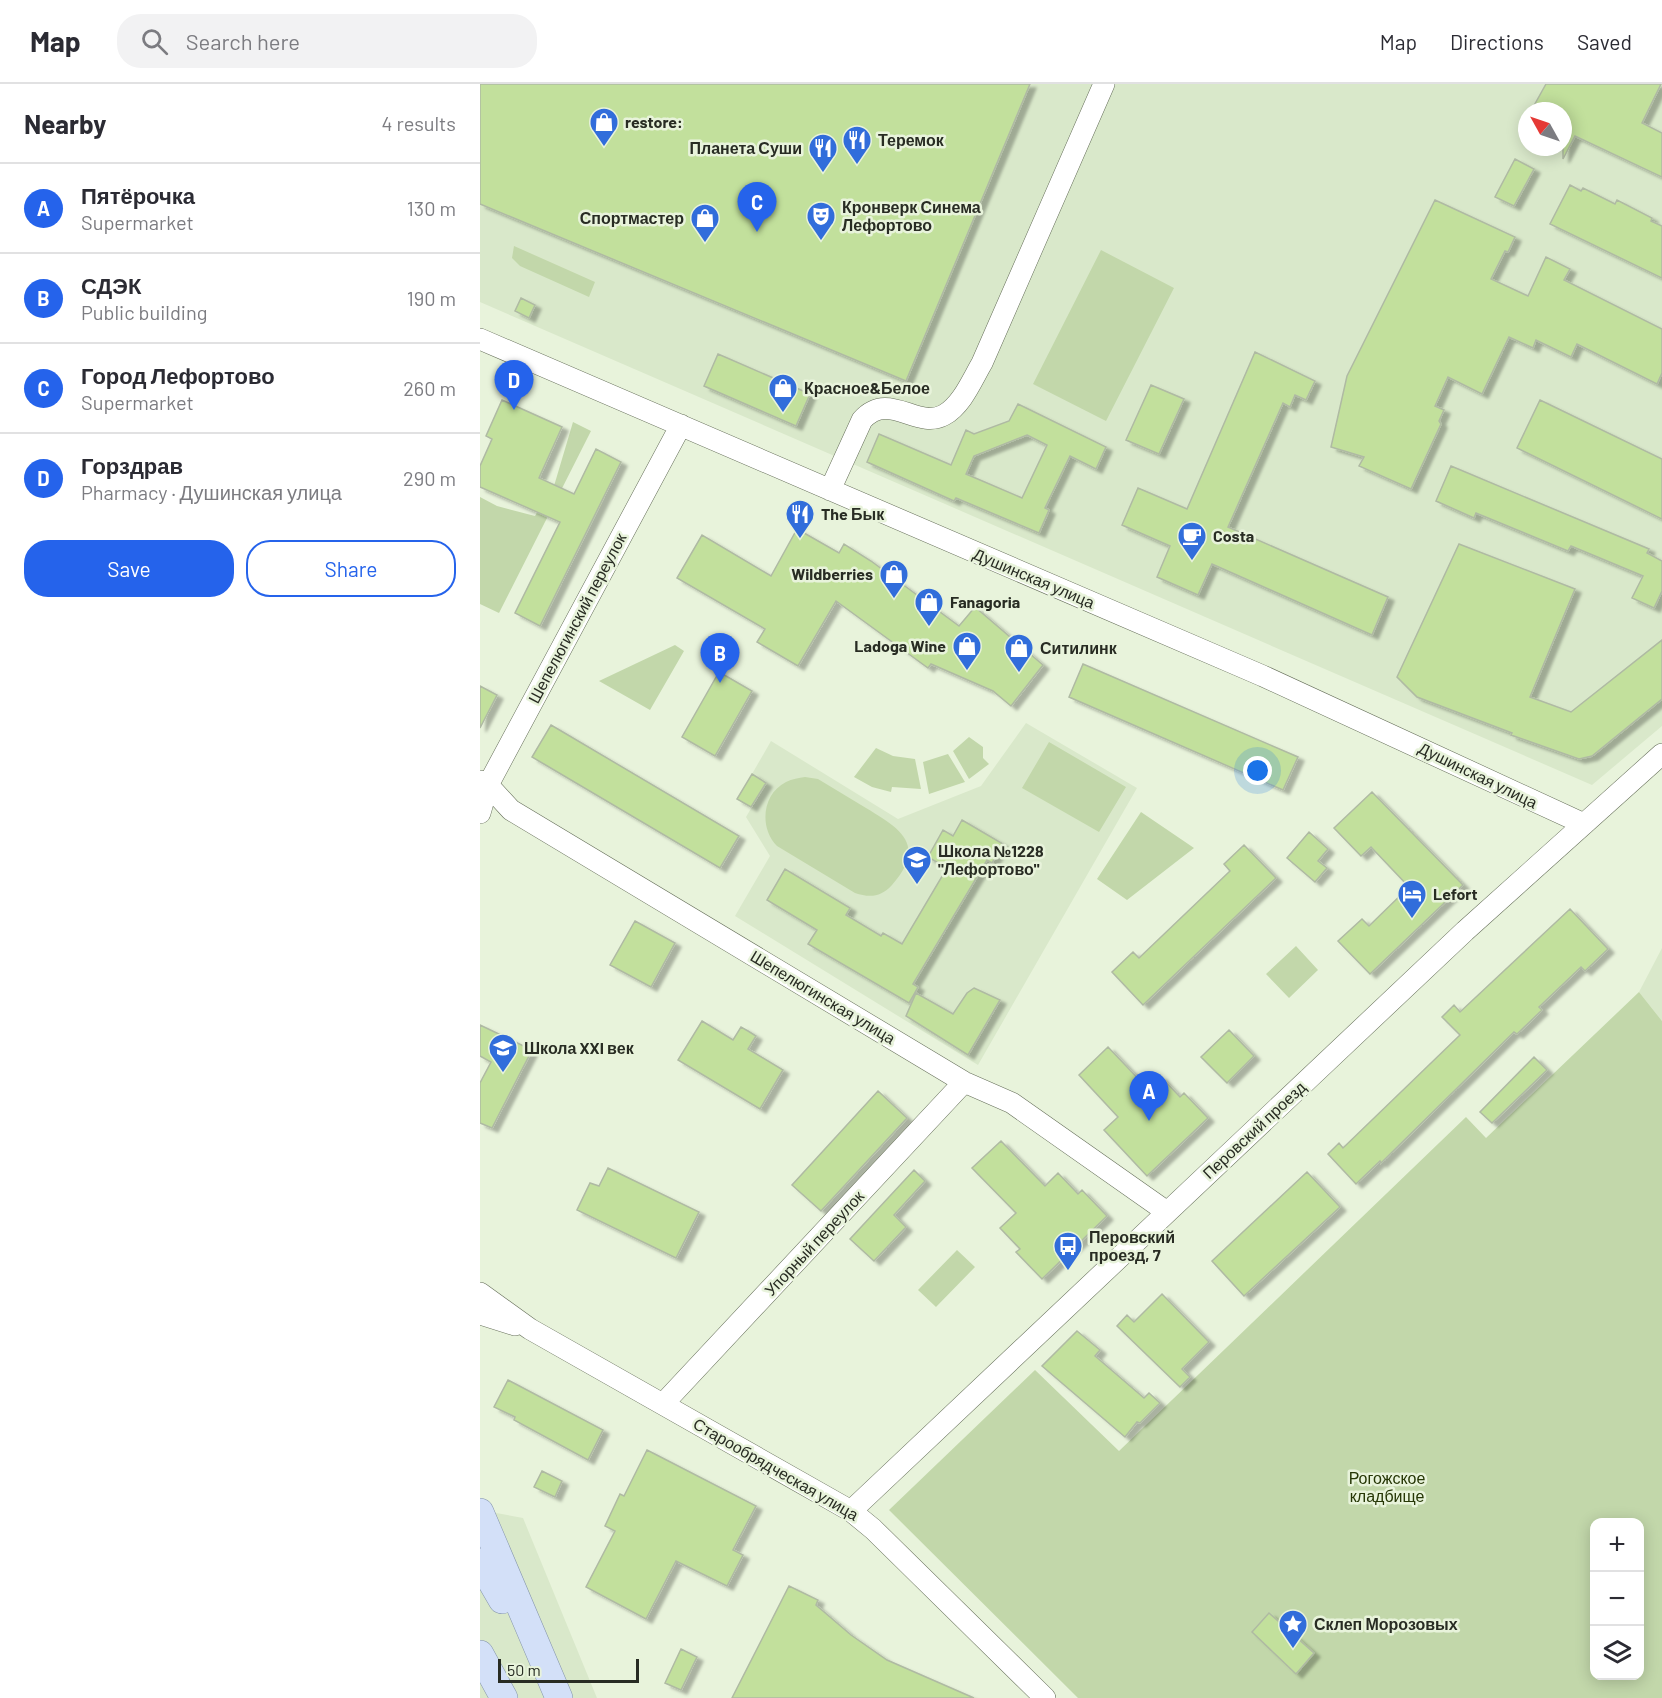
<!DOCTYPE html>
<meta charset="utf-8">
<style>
:root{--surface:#fff;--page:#f2f2f3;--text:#2b2b33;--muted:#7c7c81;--line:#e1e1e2;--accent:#2563eb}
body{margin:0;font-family:Barlow,sans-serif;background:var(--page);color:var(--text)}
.controls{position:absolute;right:18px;bottom:18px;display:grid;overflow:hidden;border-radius:12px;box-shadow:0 3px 15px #0003}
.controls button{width:54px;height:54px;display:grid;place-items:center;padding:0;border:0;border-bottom:2px solid var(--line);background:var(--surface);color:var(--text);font:30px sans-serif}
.compass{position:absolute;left:1038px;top:18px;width:54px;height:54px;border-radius:50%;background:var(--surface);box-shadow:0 3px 15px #0003;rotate:310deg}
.scale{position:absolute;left:18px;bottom:15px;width:141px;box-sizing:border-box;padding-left:6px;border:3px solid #282c23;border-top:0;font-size:16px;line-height:21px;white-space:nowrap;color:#282c23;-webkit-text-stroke:4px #e8f3db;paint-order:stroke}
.you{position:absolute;left:778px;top:687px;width:21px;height:21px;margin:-15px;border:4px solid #fff;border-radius:50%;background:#1a73e8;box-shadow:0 0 0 9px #1a73e833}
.badge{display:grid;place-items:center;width:39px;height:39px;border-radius:50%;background:var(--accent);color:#fff;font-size:20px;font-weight:700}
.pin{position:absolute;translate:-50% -50px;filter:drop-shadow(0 2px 3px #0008)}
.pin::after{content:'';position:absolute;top:32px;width:21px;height:18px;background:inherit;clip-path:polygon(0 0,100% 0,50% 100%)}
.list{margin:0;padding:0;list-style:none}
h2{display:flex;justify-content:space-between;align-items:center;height:78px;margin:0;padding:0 24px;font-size:26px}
h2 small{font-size:20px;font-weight:400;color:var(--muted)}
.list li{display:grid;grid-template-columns:39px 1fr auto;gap:18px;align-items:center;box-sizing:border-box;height:90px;padding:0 24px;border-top:2px solid var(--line)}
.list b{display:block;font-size:22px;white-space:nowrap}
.list p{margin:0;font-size:20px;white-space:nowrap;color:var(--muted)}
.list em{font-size:20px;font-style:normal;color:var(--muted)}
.actions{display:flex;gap:12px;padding:18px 24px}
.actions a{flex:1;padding:14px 0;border:2px solid var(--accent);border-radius:24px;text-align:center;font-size:21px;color:var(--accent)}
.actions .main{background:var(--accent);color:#fff}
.icon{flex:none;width:33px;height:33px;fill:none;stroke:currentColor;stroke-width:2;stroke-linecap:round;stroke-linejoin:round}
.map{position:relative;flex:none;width:1182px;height:1614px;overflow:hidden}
header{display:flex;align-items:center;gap:36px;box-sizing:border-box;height:84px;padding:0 30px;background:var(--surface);border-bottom:2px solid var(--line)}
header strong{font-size:28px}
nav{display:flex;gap:33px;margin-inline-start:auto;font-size:21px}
.search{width:420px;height:54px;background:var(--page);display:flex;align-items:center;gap:15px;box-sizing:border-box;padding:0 21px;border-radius:24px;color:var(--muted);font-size:22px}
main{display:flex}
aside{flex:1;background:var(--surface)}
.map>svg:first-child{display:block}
</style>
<header>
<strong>Map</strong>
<div class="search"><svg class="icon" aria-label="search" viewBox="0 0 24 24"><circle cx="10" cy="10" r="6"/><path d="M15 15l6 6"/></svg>Search here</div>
<nav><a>Map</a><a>Directions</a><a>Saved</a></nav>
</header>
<main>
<aside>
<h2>Nearby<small>4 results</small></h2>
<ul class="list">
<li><span class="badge">A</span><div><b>Пятёрочка</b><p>Supermarket</p></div><em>130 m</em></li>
<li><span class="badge">B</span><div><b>СДЭК</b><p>Public building</p></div><em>190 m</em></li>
<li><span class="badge">C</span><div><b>Город Лефортово</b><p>Supermarket</p></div><em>260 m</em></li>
<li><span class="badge">D</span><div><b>Горздрав</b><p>Pharmacy · Душинская улица</p></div><em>290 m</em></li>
</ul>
<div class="actions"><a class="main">Save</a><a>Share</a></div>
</aside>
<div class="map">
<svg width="1182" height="1614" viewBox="0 0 1182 1614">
<defs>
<filter id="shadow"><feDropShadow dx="6" dy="4" stdDeviation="1.5" flood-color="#0004"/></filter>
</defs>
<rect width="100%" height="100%" fill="#e8f3db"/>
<!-- built -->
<path fill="#d9e8ca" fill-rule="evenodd" d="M 0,0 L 1182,0 L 1182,642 L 1112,701 L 0,218 ZM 1047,27 L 1083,27 L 1083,63 L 1047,63 Z
M 546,639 L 657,704 L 498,981 L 255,832 L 290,772 L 266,733 L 286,699 L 272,690 L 291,657 L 418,735 L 501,702 Z
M 1182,864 L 1182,937 L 1159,908 Z
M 0,1426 L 43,1434 L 117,1614 L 0,1614 Z"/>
<!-- green -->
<path fill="#c2d7aa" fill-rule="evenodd" d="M 34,162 L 115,198 L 109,213 L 40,182 L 32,174 Z
M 621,166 L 694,204 L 626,337 L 553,300 Z
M 93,338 L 111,347 L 19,529 L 0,520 L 0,413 L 17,422 L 55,432 L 74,402 Z
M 195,561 L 204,567 L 170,626 L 119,597 Z
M 489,653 L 503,663 L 503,674 L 509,680 L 489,695 L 473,667 Z
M 569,658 L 646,703 L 619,748 L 542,704 Z
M 396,664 L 413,672 L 435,675 L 441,705 L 412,703 L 411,708 L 392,703 L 374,693 Z
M 468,670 L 485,698 L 449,710 L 443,678 Z
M 325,693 L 338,695 C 354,705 370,714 386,724 C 421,745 447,761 412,801 C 401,813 390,814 375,809 L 297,762 C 279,744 282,710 306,698 C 312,695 319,694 325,693 Z
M 661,728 L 714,764 L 647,816 L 617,795 Z
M 816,862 L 838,886 L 809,914 L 786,890 Z
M 1159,908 L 1182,937 L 1182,1614 L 598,1614 L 409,1426 L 555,1286 L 639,1367 L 986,1033 L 1006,1054 ZM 1114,1438 L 1160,1438 L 1160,1592 L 1114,1592 Z
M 477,1166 L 495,1183 L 456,1223 L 438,1206 Z"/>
<!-- building -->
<path fill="#c2e09c" stroke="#afbaa3" stroke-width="1.5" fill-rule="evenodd" filter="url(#shadow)" d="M 0,0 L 550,0 L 426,297 L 0,120 Z
M 1066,0 L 1181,0 L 1162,39 L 1182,49 L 1182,93 L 1095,52 L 1083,75 L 1083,27 L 1051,27 Z
M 1035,75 L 1054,85 L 1034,122 L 1015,113 Z
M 1090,101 L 1101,107 L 1103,104 L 1135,120 L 1137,116 L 1172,134 L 1171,137 L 1182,142 L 1182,194 L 1070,140 Z
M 955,116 L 1035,153 L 1028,168 L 1025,167 L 1011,195 L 1048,212 L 1066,173 L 1090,185 L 1084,196 L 1182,245 L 1182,289 L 1177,300 L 1097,260 L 1091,273 L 1056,256 L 1053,264 L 1029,253 L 1002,310 L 968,293 L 955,322 L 964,326 L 959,337 L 961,340 L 931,405 L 879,382 L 884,373 L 851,363 L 867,292 Z
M 41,214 L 55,221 L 49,234 L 35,227 Z
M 775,268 L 835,297 L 826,316 L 815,311 L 810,323 L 803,319 L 748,443 L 908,513 L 892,551 L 732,480 L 718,511 L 677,493 L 690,462 L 642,441 L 658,404 L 707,425 Z
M 238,270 L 330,310 L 316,342 L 224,302 Z
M 671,301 L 704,315 L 679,370 L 646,356 Z
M 22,316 L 82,343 L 59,394 L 94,410 L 116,365 L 141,378 L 60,542 L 35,529 L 80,438 L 0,403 L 0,382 L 12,355 L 6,352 Z
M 1060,316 L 1182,375 L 1182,435 L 1037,364 Z
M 538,320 L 626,363 L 616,385 L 590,372 L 565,424 L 569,426 L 559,449 L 476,414 L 474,417 L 387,378 L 399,350 L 471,381 L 486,346 L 494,350 L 529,337 ZM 547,351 L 567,361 L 542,414 L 486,390 L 494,372 Z
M 971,382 L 1169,465 L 1167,469 L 1182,477 L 1182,507 L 1174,524 L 1152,514 L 1163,492 L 1091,462 L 1088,467 L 996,429 L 994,434 L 956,417 Z
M 317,445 L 359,469 L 364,460 L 391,477 L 479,542 L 495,523 L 563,581 L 531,622 L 513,607 L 451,580 L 448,584 L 356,517 L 318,582 L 277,558 L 285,545 L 197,494 L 222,451 L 291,492 Z
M 979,460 L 1095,505 L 1050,613 L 1091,628 L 1182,556 L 1182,615 L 1112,672 L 1099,675 L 1031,651 L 1032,649 L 937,613 L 917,593 Z
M 603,580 L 818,673 L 803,706 L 589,613 Z
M 239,588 L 272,607 L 235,672 L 202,653 Z
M 0,602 L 17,611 L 0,644 Z
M 71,641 L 259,752 L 240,784 L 52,673 Z
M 272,690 L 286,699 L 271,723 L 257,715 Z
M 892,708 L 983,801 L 890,890 L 858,857 L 882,835 L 889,842 L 929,803 L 891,763 L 881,772 L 854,744 Z
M 482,736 L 523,760 L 512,779 L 507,776 L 433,900 L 438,903 L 429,919 L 328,860 L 337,846 L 287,816 L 305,785 L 370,824 L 366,831 L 401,852 L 403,849 L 422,860 L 467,784 L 448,773 L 463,746 L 473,752 Z
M 829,748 L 848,765 L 838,777 L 847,784 L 835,798 L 807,774 Z
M 764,761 L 796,794 L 663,921 L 632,888 L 653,868 L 659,874 L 750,787 L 744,780 Z
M 1090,825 L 1128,865 L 1105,887 L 1101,883 L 1059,923 L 1062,926 L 1037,950 L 1034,948 L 901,1079 L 900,1077 L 876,1100 L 848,1070 L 859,1059 L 863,1064 L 980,951 L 962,933 L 974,921 L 980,928 Z
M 155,837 L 195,859 L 171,903 L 130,881 Z
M 494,904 L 520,916 L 488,971 L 426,932 L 436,909 L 473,930 L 487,909 Z
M 222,937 L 253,956 L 261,943 L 268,947 L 276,952 L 268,965 L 303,986 L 280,1025 L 198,976 Z
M 0,941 L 52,966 L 12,1044 L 0,1039 L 0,999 L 11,978 L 0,972 Z
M 749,946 L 774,972 L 747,999 L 721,973 Z
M 628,963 L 667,1004 L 680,992 L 700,1013 L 704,1009 L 728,1034 L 667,1092 L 624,1046 L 638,1033 L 599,991 Z
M 1054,973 L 1067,986 L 1012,1039 L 1000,1028 Z
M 398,1007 L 427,1034 L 341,1127 L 312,1101 Z
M 521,1057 L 565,1102 L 578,1089 L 598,1110 L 602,1106 L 627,1132 L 562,1195 L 536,1168 L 540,1165 L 520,1144 L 536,1129 L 492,1084 Z
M 128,1084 L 219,1128 L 196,1174 L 97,1126 L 110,1099 L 119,1102 Z
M 434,1086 L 445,1097 L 414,1131 L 426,1143 L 394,1177 L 370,1155 Z
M 827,1088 L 860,1123 L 764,1212 L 732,1177 Z
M 682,1210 L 729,1258 L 702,1285 L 710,1293 L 700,1303 L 637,1242 L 647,1231 L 654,1238 Z
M 597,1247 L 620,1266 L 615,1272 L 664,1314 L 669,1309 L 680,1319 L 660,1339 L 657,1338 L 645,1353 L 562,1282 Z
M 28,1296 L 123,1346 L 108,1376 L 34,1336 L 35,1333 L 14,1323 Z
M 167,1366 L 276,1422 L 253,1466 L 263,1471 L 247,1502 L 196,1477 L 166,1535 L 106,1503 L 135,1447 L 125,1442 L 140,1410 L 144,1412 Z
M 62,1387 L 82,1397 L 75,1413 L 54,1403 Z
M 309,1502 L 338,1516 L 336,1521 L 371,1551 L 407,1576 L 494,1614 L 252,1614 Z
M 789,1529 L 834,1569 L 816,1590 L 772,1548 Z
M 201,1565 L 217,1573 L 201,1606 L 185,1599 Z"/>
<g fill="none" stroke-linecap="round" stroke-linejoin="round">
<!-- minor casing -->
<g stroke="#656e59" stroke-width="22">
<path id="minor" d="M 0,255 L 783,592 L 1104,740
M 350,406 L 382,336 C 409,306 437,346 464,331 C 482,321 492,296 502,279 L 624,0
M 0,697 L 8,701 L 31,726 L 484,998 L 532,1019 L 687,1128
M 0,729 L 8,701 L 201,341
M 0,1209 L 50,1245 L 371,1427 L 393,1445 L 565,1614
M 0,1230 L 35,1241
M 183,1320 L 484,998
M 371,1427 L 985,847 L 1182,670"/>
</g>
<!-- major casing -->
<g stroke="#8494aa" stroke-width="28">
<path id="major" d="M 0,1428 L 79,1614
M 0,1478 L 22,1516
M 0,1570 L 24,1614"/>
</g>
<!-- minor -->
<use href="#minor" stroke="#fff" stroke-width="21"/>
<!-- major -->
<use href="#major" stroke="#d3e0f8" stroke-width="27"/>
</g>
<!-- icons -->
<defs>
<g id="shop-pin" transform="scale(1.5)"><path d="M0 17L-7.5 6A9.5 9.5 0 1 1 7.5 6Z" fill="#316ddb" stroke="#e8f3db"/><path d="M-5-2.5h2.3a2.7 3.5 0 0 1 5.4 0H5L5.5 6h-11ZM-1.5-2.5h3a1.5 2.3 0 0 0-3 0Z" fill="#fff"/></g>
<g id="restaurant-pin" transform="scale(1.5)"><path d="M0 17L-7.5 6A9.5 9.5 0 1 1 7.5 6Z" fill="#316ddb" stroke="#e8f3db"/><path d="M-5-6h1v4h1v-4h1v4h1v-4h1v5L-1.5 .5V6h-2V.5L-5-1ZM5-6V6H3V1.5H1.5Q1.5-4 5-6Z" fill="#fff"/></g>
<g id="theatre-pin" transform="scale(1.5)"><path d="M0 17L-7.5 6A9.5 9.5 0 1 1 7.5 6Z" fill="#316ddb" stroke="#e8f3db"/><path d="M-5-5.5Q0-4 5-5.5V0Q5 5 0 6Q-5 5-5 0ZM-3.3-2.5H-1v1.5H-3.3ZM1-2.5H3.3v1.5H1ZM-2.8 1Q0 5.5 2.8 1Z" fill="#fff"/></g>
<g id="cafe-pin" transform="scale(1.5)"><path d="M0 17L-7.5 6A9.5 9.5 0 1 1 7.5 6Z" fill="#316ddb" stroke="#e8f3db"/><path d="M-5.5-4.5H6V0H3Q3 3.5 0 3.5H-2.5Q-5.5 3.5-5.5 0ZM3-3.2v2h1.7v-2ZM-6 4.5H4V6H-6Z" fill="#fff"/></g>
<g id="school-pin" transform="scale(1.5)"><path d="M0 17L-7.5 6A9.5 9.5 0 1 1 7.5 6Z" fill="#316ddb" stroke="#e8f3db"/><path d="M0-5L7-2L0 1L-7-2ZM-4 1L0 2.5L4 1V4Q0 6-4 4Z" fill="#fff"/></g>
<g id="hotel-pin" transform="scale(1.5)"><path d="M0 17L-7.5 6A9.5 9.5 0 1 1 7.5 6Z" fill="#316ddb" stroke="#e8f3db"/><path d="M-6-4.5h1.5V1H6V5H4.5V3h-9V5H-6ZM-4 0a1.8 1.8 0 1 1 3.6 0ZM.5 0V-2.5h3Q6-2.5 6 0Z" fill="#fff"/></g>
<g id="bus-pin" transform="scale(1.5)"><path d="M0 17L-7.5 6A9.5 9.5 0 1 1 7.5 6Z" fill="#316ddb" stroke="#e8f3db"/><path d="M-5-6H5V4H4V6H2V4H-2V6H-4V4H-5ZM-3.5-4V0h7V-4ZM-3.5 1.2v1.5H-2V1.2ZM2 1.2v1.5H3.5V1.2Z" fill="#fff"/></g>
<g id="sight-pin" transform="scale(1.5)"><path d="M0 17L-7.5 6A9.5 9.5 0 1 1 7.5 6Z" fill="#316ddb" stroke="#e8f3db"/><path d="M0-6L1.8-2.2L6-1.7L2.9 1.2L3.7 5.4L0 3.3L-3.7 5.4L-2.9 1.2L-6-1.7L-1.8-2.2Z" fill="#fff"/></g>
</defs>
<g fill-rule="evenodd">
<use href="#shop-pin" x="124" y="38"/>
<use href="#restaurant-pin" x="377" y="56"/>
<use href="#restaurant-pin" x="343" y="64"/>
<use href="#theatre-pin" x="341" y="132"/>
<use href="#shop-pin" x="225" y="134"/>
<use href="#shop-pin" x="303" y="304"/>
<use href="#restaurant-pin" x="320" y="430"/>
<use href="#cafe-pin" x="712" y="452"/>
<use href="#shop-pin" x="414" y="490"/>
<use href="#shop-pin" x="449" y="518"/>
<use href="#shop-pin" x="487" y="562"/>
<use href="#shop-pin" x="539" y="564"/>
<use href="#school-pin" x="437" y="776"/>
<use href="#hotel-pin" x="932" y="810"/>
<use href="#school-pin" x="23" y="964"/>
<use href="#bus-pin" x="588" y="1162"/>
<use href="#sight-pin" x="813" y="1540"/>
</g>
<g text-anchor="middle" stroke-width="5" stroke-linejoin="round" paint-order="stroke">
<!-- poi labels -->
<g font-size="16" font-weight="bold" fill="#282c23" stroke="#e8f3db" text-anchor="start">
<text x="145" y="44">restore:</text>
<text x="398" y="62">Теремок</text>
<text x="322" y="70" text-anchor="end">Планета Суши</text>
<text x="362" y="129">Кронверк Синема<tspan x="362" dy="18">Лефортово</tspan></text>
<text x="204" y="140" text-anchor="end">Спортмастер</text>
<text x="324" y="310">Красное&amp;Белое</text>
<text x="341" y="436">The Бык</text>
<text x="733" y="458">Costa</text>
<text x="393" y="496" text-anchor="end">Wildberries</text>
<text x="470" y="524">Fanagoria</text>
<text x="466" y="568" text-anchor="end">Ladoga Wine</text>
<text x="560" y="570">Ситилинк</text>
<text x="458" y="773">Школа №1228<tspan x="458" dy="18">"Лефортово"</tspan></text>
<text x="953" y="816">Lefort</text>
<text x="44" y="970">Школа XXI век</text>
<text x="609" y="1159">Перовский<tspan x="609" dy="18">проезд, 7</tspan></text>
<text x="834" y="1546">Склеп Морозовых</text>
</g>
<!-- street labels -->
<g font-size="16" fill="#282c23" stroke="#e8f3db">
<text transform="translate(554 494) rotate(23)" y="6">Душинская улица</text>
<text transform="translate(97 534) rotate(-62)" y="6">Шепелюгинский переулок</text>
<text transform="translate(998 691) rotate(26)" y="6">Душинская улица</text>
<text transform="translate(343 913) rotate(31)" y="6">Шепелюгинская улица</text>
<text transform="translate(774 1046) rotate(-43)" y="6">Перовский проезд</text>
<text transform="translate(334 1159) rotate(-47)" y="6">Упорный переулок</text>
<text transform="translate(296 1385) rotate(30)" y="6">Старообрядческая улица</text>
</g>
<!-- park labels -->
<g font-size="16" fill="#263706" stroke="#e8f3db">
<text x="907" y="1400">Рогожское<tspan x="907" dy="18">кладбище</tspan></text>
</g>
</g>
</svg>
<div class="controls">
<button>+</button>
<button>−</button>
<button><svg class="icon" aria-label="layers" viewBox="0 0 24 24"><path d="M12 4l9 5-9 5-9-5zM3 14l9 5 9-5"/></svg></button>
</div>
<svg class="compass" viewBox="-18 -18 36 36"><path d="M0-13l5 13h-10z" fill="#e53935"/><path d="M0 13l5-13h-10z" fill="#7c7c81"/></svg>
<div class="scale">50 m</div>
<div class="you"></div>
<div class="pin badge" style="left:669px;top:1037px">A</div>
<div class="pin badge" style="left:240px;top:599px">B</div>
<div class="pin badge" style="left:277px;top:148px">C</div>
<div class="pin badge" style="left:34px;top:326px">D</div>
</div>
</main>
